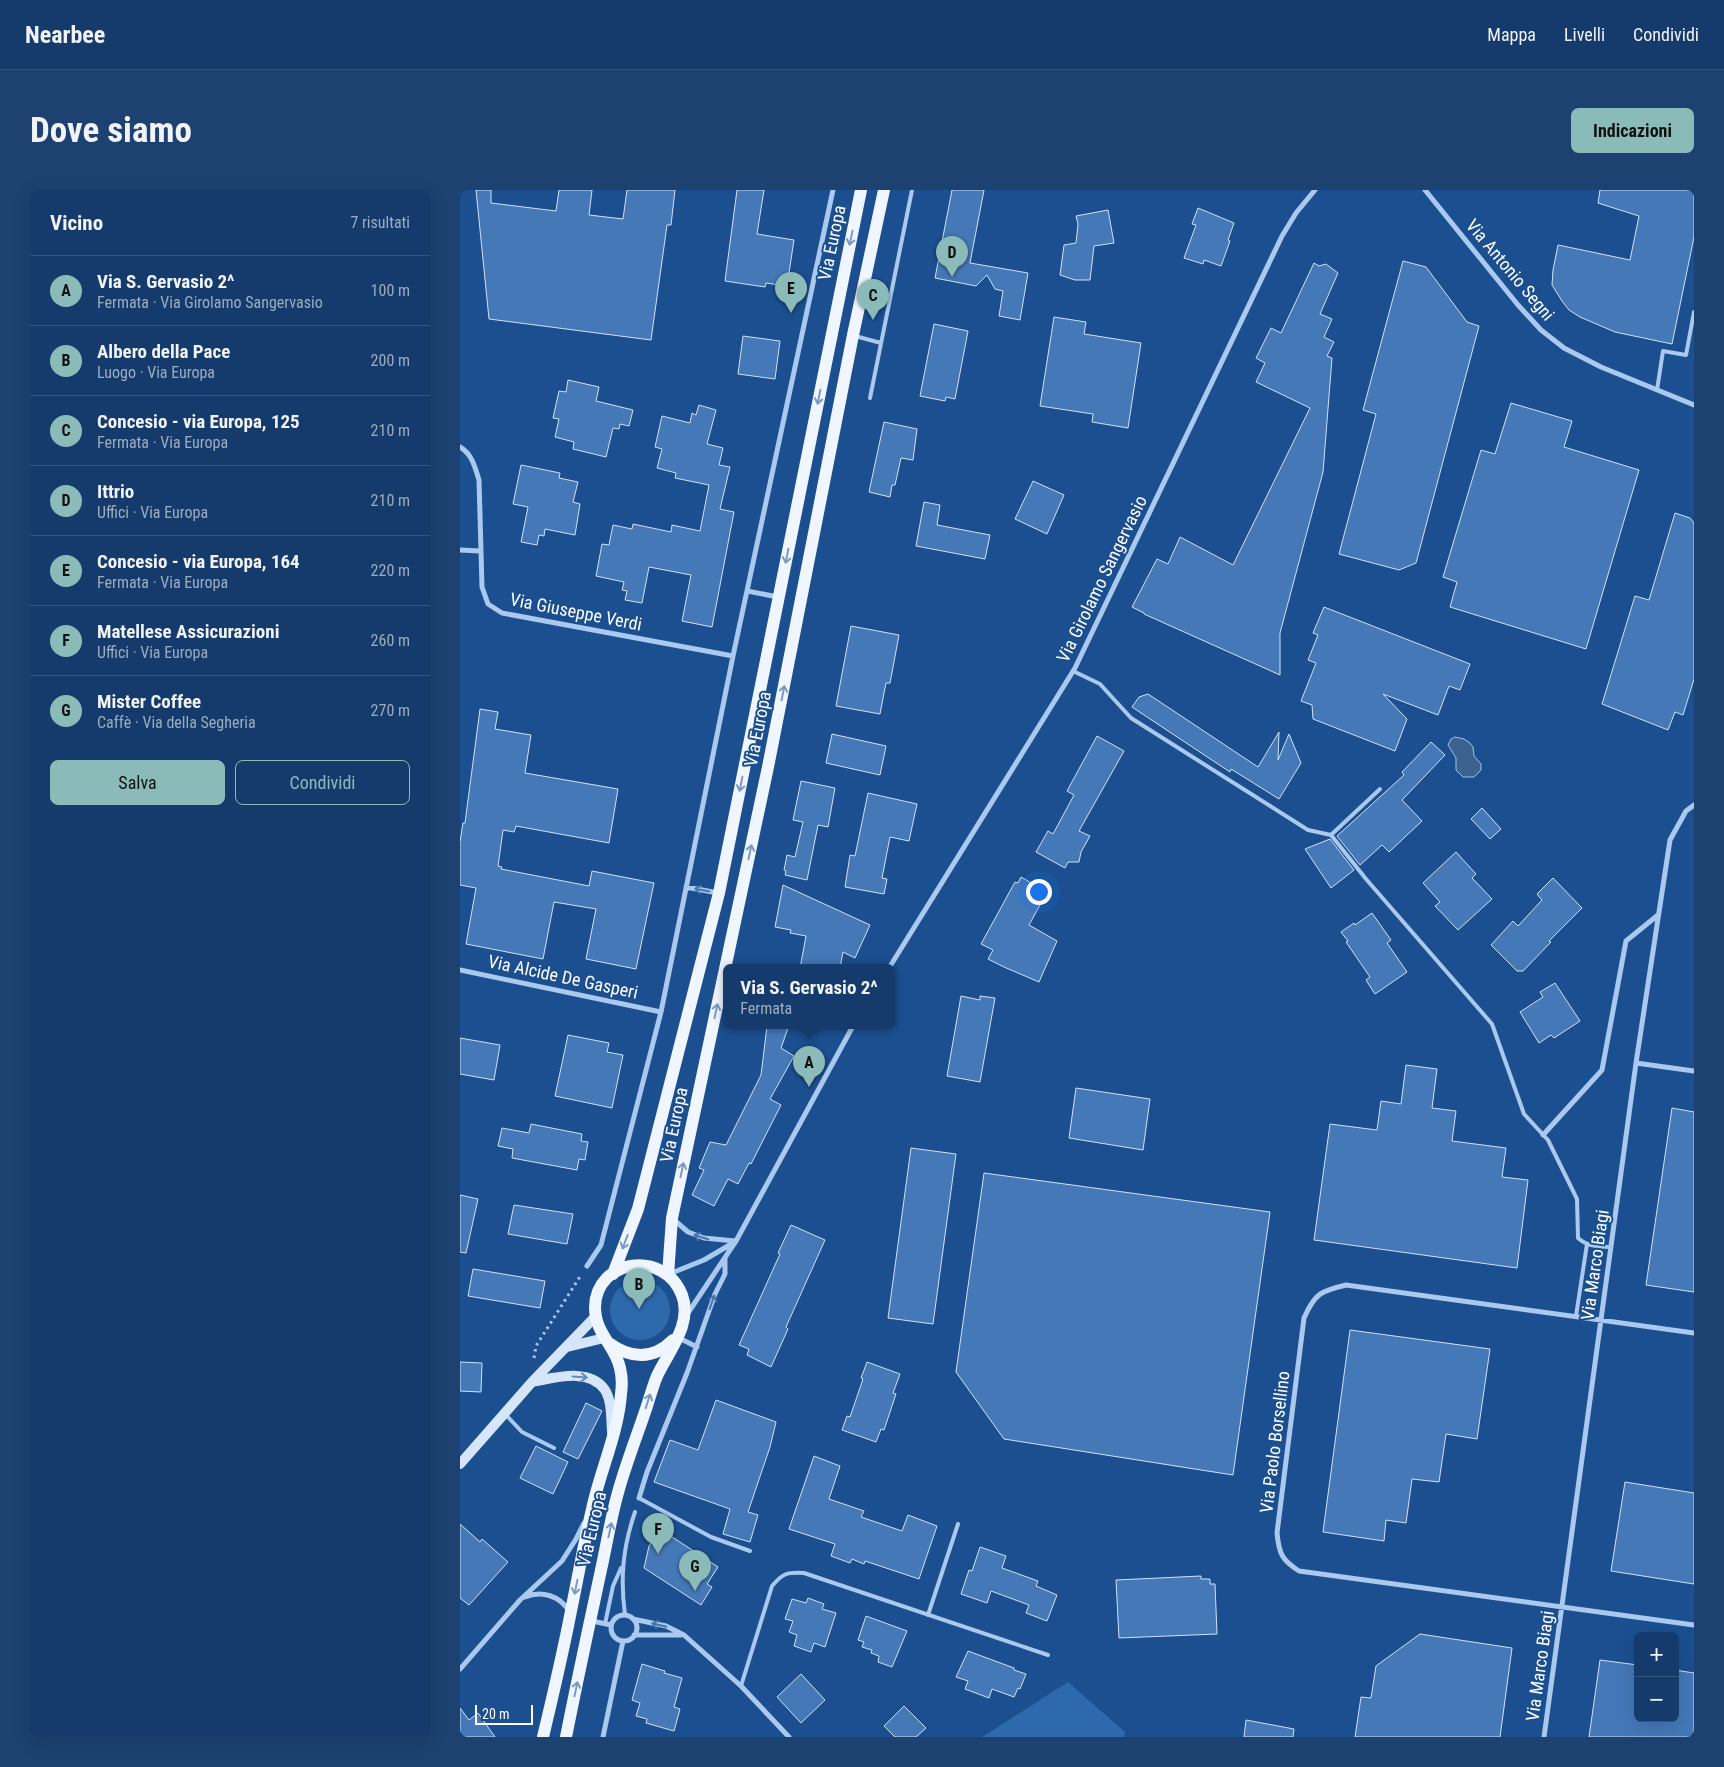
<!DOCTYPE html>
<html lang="it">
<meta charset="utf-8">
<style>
:root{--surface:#143b6b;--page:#1d4271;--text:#f1f3f6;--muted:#9dadc1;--line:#33557e;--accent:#8bbbb9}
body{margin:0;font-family:"Roboto Condensed",sans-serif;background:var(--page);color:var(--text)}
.controls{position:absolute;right:15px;bottom:15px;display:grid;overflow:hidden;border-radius:8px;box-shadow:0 5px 20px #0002}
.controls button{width:45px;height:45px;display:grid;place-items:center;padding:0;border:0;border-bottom:1px solid var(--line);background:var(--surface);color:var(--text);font:25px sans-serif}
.scale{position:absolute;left:15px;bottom:12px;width:58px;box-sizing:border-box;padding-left:5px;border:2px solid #fff;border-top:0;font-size:14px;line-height:18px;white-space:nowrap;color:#fff;-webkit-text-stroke:4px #1b4f8f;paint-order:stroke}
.you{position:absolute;left:578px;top:701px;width:18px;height:18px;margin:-12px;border:4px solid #fff;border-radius:50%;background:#1a73e8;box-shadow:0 0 0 8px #1a73e833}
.badge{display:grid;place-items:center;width:32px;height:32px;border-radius:50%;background:var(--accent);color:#111;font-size:16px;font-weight:700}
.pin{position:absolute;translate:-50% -41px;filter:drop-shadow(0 1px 2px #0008)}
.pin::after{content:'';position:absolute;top:26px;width:18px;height:15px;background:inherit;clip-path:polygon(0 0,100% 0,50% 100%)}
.popup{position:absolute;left:263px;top:774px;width:172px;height:65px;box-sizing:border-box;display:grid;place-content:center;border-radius:8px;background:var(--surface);filter:drop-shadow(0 1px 4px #0005);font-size:16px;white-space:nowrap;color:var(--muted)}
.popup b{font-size:19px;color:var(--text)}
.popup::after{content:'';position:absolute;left:50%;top:100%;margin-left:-10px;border:10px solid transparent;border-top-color:var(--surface)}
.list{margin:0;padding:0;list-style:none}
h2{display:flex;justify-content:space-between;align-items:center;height:65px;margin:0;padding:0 20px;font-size:21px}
h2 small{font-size:16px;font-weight:400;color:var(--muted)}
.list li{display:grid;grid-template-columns:32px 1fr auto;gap:15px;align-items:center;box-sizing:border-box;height:70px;padding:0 20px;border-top:1px solid var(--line)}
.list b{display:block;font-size:19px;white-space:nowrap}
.list p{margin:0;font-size:16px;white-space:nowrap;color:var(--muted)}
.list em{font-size:16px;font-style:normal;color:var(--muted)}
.actions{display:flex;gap:10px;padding:15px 20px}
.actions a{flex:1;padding:11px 0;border:1px solid var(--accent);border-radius:8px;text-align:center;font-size:18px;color:var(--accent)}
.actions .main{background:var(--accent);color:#111}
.map{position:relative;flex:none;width:1234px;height:1547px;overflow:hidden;border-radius:8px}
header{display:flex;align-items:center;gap:30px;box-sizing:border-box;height:70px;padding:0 25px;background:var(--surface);border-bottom:1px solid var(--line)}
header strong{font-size:24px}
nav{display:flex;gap:28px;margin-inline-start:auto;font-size:18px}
.intro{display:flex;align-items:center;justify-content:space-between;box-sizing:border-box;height:120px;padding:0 30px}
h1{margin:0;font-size:35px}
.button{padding:12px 22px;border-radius:8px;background:var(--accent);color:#111;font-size:18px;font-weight:700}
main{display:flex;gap:30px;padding:0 30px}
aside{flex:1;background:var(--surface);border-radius:8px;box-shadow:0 5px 20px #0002}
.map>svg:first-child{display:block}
</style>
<header>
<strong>Nearbee</strong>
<nav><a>Mappa</a><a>Livelli</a><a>Condividi</a></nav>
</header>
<div class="intro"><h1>Dove siamo</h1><a class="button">Indicazioni</a></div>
<main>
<aside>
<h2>Vicino<small>7 risultati</small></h2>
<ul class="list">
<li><span class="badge">A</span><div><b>Via S. Gervasio 2^</b><p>Fermata · Via Girolamo Sangervasio</p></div><em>100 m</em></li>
<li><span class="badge">B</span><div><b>Albero della Pace</b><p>Luogo · Via Europa</p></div><em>200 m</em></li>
<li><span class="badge">C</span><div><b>Concesio - via Europa, 125</b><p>Fermata · Via Europa</p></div><em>210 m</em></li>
<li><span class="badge">D</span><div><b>Ittrio</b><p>Uffici · Via Europa</p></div><em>210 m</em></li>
<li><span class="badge">E</span><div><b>Concesio - via Europa, 164</b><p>Fermata · Via Europa</p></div><em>220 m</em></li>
<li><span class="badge">F</span><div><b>Matellese Assicurazioni</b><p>Uffici · Via Europa</p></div><em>260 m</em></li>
<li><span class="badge">G</span><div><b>Mister Coffee</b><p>Caffè · Via della Segheria</p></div><em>270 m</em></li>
</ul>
<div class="actions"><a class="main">Salva</a><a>Condividi</a></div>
</aside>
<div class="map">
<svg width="1234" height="1547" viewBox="0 0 1234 1547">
<rect width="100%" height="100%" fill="#1b4f8f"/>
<!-- green -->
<path fill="#2e69ad" d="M150 1120a30 30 0 1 1 60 0a30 30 0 1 1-60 0Z
M 608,1492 L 665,1542 L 664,1547 L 522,1547 Z"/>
<!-- water -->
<path fill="#3c6290" stroke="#9cc4f0" d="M 995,547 L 1004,549 L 1010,553 L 1013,557 L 1014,566 L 1021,574 L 1021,580 L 1014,587 L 1003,587 L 996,580 L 996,568 L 988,555 L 991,549 Z"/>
<!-- building -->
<path fill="#4478b7" stroke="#cfe3fa" d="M 16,0 L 31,0 L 31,13 L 96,21 L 99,0 L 132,0 L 129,25 L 163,29 L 167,0 L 215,0 L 211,35 L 207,35 L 191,150 L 29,129 Z
M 277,0 L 304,0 L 297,44 L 334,50 L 327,96 L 306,93 L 305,97 L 265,91 Z
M 492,0 L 524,0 L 510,73 L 568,83 L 560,130 L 539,126 L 543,101 L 535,99 L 527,85 L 516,96 L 475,88 Z
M 1140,0 L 1234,0 L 1234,47 L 1212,154 L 1155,142 L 1120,127 L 1109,120 L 1102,111 L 1092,95 L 1093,80 L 1098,55 L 1170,70 L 1179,26 L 1138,13 Z
M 738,18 L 774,33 L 768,50 L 770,51 L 761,76 L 744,70 L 743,74 L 724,68 L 736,35 L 732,34 Z
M 648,20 L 654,53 L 634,56 L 630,90 L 615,90 L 600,85 L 604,55 L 616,53 L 618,34 L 616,26 Z
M 943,71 L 966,77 L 1007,132 L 1019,136 L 956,373 L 939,380 L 879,364 L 916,224 L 903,220 Z
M 854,73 L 859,76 L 866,74 L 878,83 L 860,124 L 872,129 L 864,147 L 874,152 L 867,166 L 872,168 L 863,282 L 820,443 L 820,485 L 684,424 L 684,423 L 672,417 L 697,369 L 708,374 L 720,347 L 773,375 L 850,218 L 796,192 L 805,173 L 796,168 L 811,138 L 821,143 Z
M 594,127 L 626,132 L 624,144 L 681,153 L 668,238 L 632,232 L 633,224 L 580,216 Z
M 474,134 L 508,141 L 495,209 L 486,207 L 485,211 L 460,206 Z
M 283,146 L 320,151 L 315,189 L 278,184 Z
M 108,190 L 139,197 L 136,211 L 173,220 L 169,236 L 160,234 L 159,239 L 153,238 L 146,267 L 113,259 L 114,252 L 95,247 L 99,229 L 93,228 L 99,201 L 106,202 Z
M 1051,213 L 1112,231 L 1104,257 L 1179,280 L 1126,459 L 990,417 L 997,392 L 983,387 L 1021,260 L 1035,264 Z
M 239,215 L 256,220 L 247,254 L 263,258 L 259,275 L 270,277 L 260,319 L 274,322 L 252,437 L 222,431 L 231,385 L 189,377 L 182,413 L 165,410 L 167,401 L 162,400 L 164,392 L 136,386 L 142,354 L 149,355 L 153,335 L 172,339 L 173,334 L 211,342 L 212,335 L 240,341 L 249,295 L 215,288 L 216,283 L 197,278 L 202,259 L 195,257 L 202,226 L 230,233 L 232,223 L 236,225 Z
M 424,232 L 457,239 L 453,270 L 441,268 L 435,295 L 432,295 L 430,307 L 409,302 Z
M 61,275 L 100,283 L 99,288 L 118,292 L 113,312 L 120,314 L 115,345 L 85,339 L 84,346 L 79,345 L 77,355 L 61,352 L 68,317 L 53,314 Z
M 573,291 L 604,305 L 587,344 L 555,329 Z
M 464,312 L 480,315 L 477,335 L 530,345 L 525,369 L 456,356 Z
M 1215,323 L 1230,328 L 1234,333 L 1234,489 L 1223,525 L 1215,522 L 1208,540 L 1142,514 L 1175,406 L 1189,410 Z
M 864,417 L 1010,474 L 1000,500 L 989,496 L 978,525 L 923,504 L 947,529 L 935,561 L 853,529 L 852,515 L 841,511 L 856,473 L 848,470 L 858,445 L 853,443 Z
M 391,436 L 439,445 L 430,493 L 426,493 L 420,524 L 376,516 Z
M 688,504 L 798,577 L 819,542 L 818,570 L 829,544 L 841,573 L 819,609 L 771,579 L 770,582 L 672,517 L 679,507 Z
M 20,519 L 38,522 L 35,539 L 71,545 L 65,583 L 158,599 L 149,653 L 56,636 L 54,642 L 43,640 L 38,676 L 42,677 L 41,679 L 129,696 L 132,681 L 194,693 L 176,779 L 126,769 L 136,719 L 94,712 L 83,769 L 6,754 L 16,698 L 0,695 L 0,652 L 3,633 L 5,633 Z
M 372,544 L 426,556 L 420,585 L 366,573 Z
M 637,546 L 664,561 L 619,641 L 630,646 L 621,662 L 619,672 L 608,672 L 605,678 L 576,662 L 588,641 L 593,644 L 614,605 L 607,601 Z
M 971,552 L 985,565 L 942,610 L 962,631 L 929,662 L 922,655 L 900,675 L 877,646 L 944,585 L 942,582 Z
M 341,591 L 375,598 L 368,637 L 358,635 L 347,690 L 325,685 L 326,681 L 324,680 L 327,665 L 335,667 L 343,632 L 333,630 Z
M 408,603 L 457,614 L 449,651 L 430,647 L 422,688 L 427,689 L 424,704 L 385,697 L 390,665 L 395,666 Z
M 1022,618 L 1041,639 L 1030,649 L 1011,629 Z
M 870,649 L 894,680 L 871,698 L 845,659 Z
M 996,662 L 1016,684 L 1012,688 L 1032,709 L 998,740 L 975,716 L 980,712 L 963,693 Z
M 561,687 L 587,702 L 569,735 L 597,751 L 579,792 L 544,777 L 528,769 L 533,760 L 521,754 L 555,692 L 558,693 Z
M 1093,688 L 1122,718 L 1089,751 L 1091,752 L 1063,781 L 1057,781 L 1031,755 L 1053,731 L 1058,736 L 1082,710 L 1077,704 Z
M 323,695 L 410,735 L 395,768 L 383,762 L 380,778 L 340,778 L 346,746 L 330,743 L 331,740 L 315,737 Z
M 912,723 L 931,750 L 927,753 L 947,782 L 915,804 L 906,790 L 910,787 L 886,752 L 888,751 L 881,742 L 894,733 L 895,735 Z
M 1095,793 L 1120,831 L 1094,848 L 1091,845 L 1079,853 L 1060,822 L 1083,807 L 1080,802 Z
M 501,806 L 520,810 L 520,806 L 535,808 L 520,892 L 487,886 Z
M 307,836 L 328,838 L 321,858 L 334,866 L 310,909 L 321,915 L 291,974 L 289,973 L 278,994 L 268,989 L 254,1016 L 232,1005 L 244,980 L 239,978 L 250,952 L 266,955 L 301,885 Z
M 108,845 L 149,853 L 147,862 L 163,865 L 152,918 L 95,906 Z
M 0,848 L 40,855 L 34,890 L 0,884 Z
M 946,875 L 977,879 L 972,918 L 996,921 L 992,951 L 1046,958 L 1042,987 L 1068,990 L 1057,1078 L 854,1050 L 870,934 L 917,940 L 921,911 L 941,914 Z
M 616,898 L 690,909 L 683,960 L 609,948 Z
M 1212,918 L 1234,922 L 1234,1102 L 1186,1095 Z
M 71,934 L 122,944 L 121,951 L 128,952 L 125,970 L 119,969 L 117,980 L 52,968 L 53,959 L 38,956 L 42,938 L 69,943 Z
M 451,958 L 496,964 L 473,1134 L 428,1128 Z
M 524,983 L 810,1022 L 773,1285 L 544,1249 L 496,1182 Z
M 0,1005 L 18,1009 L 6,1063 L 0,1062 Z
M 54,1015 L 113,1024 L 107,1054 L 48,1044 Z
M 331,1035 L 365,1050 L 326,1137 L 328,1139 L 311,1177 L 287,1165 L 289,1159 L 279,1155 L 320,1064 L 318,1063 Z
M 13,1079 L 85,1091 L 80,1118 L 8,1106 Z
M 890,1140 L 1030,1159 L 1017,1249 L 986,1244 L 979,1292 L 952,1289 L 946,1333 L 926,1330 L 924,1351 L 863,1342 Z
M 0,1172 L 22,1173 L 21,1202 L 0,1201 Z
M 407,1172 L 440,1184 L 433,1203 L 436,1204 L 424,1240 L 421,1239 L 416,1252 L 382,1240 L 387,1226 L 390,1227 L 403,1189 L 401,1188 Z
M 256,1210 L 316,1232 L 310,1257 L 288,1322 L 298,1325 L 290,1352 L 263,1344 L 270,1319 L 194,1292 L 210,1250 L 238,1260 Z
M 126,1213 L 142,1221 L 118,1269 L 103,1262 Z
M 76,1256 L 108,1272 L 93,1304 L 60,1288 Z
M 354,1266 L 380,1276 L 369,1309 L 404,1321 L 401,1327 L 442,1341 L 448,1325 L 477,1336 L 459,1389 L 405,1371 L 404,1374 L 392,1369 L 390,1373 L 371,1366 L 375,1354 L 329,1339 Z
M 1165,1292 L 1234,1303 L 1234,1394 L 1151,1381 Z
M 0,1334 L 20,1352 L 22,1349 L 48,1372 L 9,1415 L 0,1408 Z
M 200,1339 L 258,1377 L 247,1394 L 252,1397 L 241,1415 L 184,1378 L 189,1356 Z
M 520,1357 L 546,1366 L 542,1378 L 578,1391 L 576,1396 L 597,1405 L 587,1431 L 566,1423 L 569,1415 L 531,1401 L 527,1413 L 501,1404 L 509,1380 L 512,1381 Z
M 741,1386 L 741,1389 L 750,1389 L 750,1394 L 755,1394 L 757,1444 L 659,1448 L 656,1390 Z
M 348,1408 L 364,1414 L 362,1419 L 376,1423 L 365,1457 L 354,1453 L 351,1462 L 334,1456 L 337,1445 L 329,1442 L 333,1431 L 325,1429 L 332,1409 L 346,1413 Z
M 406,1426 L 447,1441 L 432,1477 L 418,1472 L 419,1466 L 411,1463 L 412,1460 L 402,1457 L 404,1452 L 398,1450 Z
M 960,1444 L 1052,1458 L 1040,1547 L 895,1547 L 901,1507 L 911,1508 L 916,1476 Z
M 508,1461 L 554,1478 L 554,1480 L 566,1484 L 560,1499 L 558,1498 L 554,1507 L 532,1499 L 529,1508 L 505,1499 L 508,1491 L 496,1487 Z
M 1140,1470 L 1178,1475 L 1178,1528 L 1215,1528 L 1215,1480 L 1234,1483 L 1234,1547 L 1129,1547 Z
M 182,1474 L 205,1481 L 204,1483 L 222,1488 L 214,1517 L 220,1519 L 214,1541 L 186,1533 L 187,1529 L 176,1526 L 180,1513 L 172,1510 Z
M 341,1484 L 365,1510 L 341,1533 L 317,1507 Z
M 444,1516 L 466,1538 L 456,1547 L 435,1547 L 424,1536 Z
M 0,1518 L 9,1530 L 18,1523 L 35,1547 L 0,1547 Z
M 786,1530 L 834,1539 L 833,1547 L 784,1547 Z"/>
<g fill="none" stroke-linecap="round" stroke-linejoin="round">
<!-- path -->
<path stroke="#a9c9ee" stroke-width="3" stroke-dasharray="2.5 4" stroke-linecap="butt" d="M 74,1168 L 76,1156 L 121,1085"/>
<!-- lane -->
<path stroke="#a9c9ee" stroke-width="4" d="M 395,146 L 421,153
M 1197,200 L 1203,161 L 1226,165 L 1234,122
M 410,208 L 452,0
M 613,481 L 640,494 L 671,528 L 848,640 L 871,645
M 920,599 L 871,645 L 906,689 L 1032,834 L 1064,924 L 1088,950 L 1117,1009 L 1118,1048 C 1128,1057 1138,1056 1151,1057
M 1116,1126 L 1127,1054
M 46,1225 L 62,1242 L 94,1258
M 179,1308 L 251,1347 L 290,1361
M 165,1425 C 160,1388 163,1357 175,1322
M 468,1425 L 498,1334
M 145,1434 L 153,1396 L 161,1378
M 281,1496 L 312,1396 C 323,1383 327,1382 344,1383 L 588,1465"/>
<!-- street -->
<path stroke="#a9c9ee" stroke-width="5" d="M 965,0 L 1058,115 L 1081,140 L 1104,158 L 1141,177 L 1234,215
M 0,257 C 12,264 15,277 19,290 L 22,397 L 28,414 L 42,423 L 273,466
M 0,360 L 20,361
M 287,401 L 318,407
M 226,697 L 258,703
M 429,778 L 615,478 L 822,46 L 836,23 L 855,0
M 0,780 L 201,822
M 1176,873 L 1234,881
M 1083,945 L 1142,880 L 1166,751 L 1198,725
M 213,1029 L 228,1042 L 244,1048 L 275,1051
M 127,1076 L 141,1055 L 201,822 L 273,466 L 373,0
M 209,1084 L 244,1070 L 273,1053
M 228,1123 L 276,1051 L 393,836
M 1234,1143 L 886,1095 C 861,1101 855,1103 844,1128 L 817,1343 C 819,1364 822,1370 839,1381 L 1234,1435
M 219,1148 L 237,1157
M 179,1308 L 187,1282 L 227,1183 L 255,1104 L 265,1084 L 265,1068
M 65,1407 C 82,1400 100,1406 109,1421
M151 1438a13 13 0 1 1 26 0a13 13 0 1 1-26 0Z
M 173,1429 L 206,1436 L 224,1445 L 281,1496 L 329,1547
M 132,1431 L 151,1435
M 174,1445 L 221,1445
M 0,1479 L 60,1410 L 102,1371 L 116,1349 L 124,1333
M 143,1547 L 163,1451
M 1084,1547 L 1176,873 L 1210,650 L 1226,621 L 1234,615"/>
<!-- secondary -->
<path stroke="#d6e6fa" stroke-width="10" d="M 107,1157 L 144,1148
M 72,1192 C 94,1188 130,1177 145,1200 C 152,1211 151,1229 152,1242
M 0,1274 L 72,1192 L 135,1127"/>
<!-- primary -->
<path stroke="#f0f6ff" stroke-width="12" d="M 153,1084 L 178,1019 L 259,703 L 401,0
M 208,1085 L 212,1028 L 308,577 L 393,145 L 424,0
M 149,1153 C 171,1169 193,1170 213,1150
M 83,1547 C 93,1505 103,1463 111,1421 C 118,1387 124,1353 132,1319 C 140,1281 158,1244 161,1204 C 162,1197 162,1186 160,1178 C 155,1155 135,1144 135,1117 C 136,1069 204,1059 222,1105 C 233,1134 208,1162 197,1186 C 193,1196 190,1206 187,1216 C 178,1243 167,1271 159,1299 C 151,1326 147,1353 141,1380 C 129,1436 117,1491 106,1547"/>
</g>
<!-- one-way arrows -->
<defs><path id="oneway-shaft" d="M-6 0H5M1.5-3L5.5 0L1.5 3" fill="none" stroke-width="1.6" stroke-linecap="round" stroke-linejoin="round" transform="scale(1.25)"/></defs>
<g stroke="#7b9ac1">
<use href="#oneway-shaft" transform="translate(391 48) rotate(102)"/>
<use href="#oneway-shaft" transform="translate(359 207) rotate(101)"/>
<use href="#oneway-shaft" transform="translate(327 366) rotate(101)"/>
<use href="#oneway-shaft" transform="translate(323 503) rotate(-79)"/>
<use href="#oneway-shaft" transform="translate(281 594) rotate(101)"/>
<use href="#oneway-shaft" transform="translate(290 662) rotate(-78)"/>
<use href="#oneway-shaft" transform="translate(256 821) rotate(-78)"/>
<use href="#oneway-shaft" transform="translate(222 980) rotate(-78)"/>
<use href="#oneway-shaft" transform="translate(165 1052) rotate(111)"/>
<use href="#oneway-shaft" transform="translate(188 1211) rotate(-72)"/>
<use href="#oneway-shaft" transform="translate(150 1340) rotate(-78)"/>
<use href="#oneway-shaft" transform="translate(116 1397) rotate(101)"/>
<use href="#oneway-shaft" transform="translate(116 1499) rotate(-78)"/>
</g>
<g stroke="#4674ac">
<use href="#oneway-shaft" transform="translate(242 700) rotate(-169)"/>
<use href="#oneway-shaft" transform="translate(241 1047) rotate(-163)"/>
<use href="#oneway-shaft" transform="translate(252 1112) rotate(-71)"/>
<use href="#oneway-shaft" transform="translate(199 1435) rotate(-166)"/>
</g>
<use stroke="#668bba" href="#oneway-shaft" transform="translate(120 1187) rotate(4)"/>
<g text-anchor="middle" stroke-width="4" stroke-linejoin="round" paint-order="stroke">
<!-- street labels -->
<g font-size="18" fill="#fff" stroke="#1b4f8f">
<text transform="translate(372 53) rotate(-78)" y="6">Via Europa</text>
<text transform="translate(1050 80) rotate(50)" y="6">Via Antonio Segni</text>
<text transform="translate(642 389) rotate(-64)" y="6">Via Girolamo Sangervasio</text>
<text transform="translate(116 422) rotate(11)" y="6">Via Giuseppe Verdi</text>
<text transform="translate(298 539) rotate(-79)" y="6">Via Europa</text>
<text transform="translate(103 787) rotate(12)" y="6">Via Alcide De Gasperi</text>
<text transform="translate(214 935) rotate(-78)" y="6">Via Europa</text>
<text transform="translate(1135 1075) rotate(-82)" y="6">Via Marco Biagi</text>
<text transform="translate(815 1252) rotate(-83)" y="6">Via Paolo Borsellino</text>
<text transform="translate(132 1339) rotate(-77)" y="6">Via Europa</text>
<text transform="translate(1080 1476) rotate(-82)" y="6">Via Marco Biagi</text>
</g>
</g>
</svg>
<div class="controls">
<button>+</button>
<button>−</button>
</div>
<div class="scale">20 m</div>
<div class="you"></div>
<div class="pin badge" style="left:349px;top:897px">A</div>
<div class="popup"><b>Via S. Gervasio 2^</b>Fermata</div>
<div class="pin badge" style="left:179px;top:1119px">B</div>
<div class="pin badge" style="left:413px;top:130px">C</div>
<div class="pin badge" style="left:492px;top:87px">D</div>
<div class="pin badge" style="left:331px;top:123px">E</div>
<div class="pin badge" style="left:198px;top:1364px">F</div>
<div class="pin badge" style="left:235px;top:1401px">G</div>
</div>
</main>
